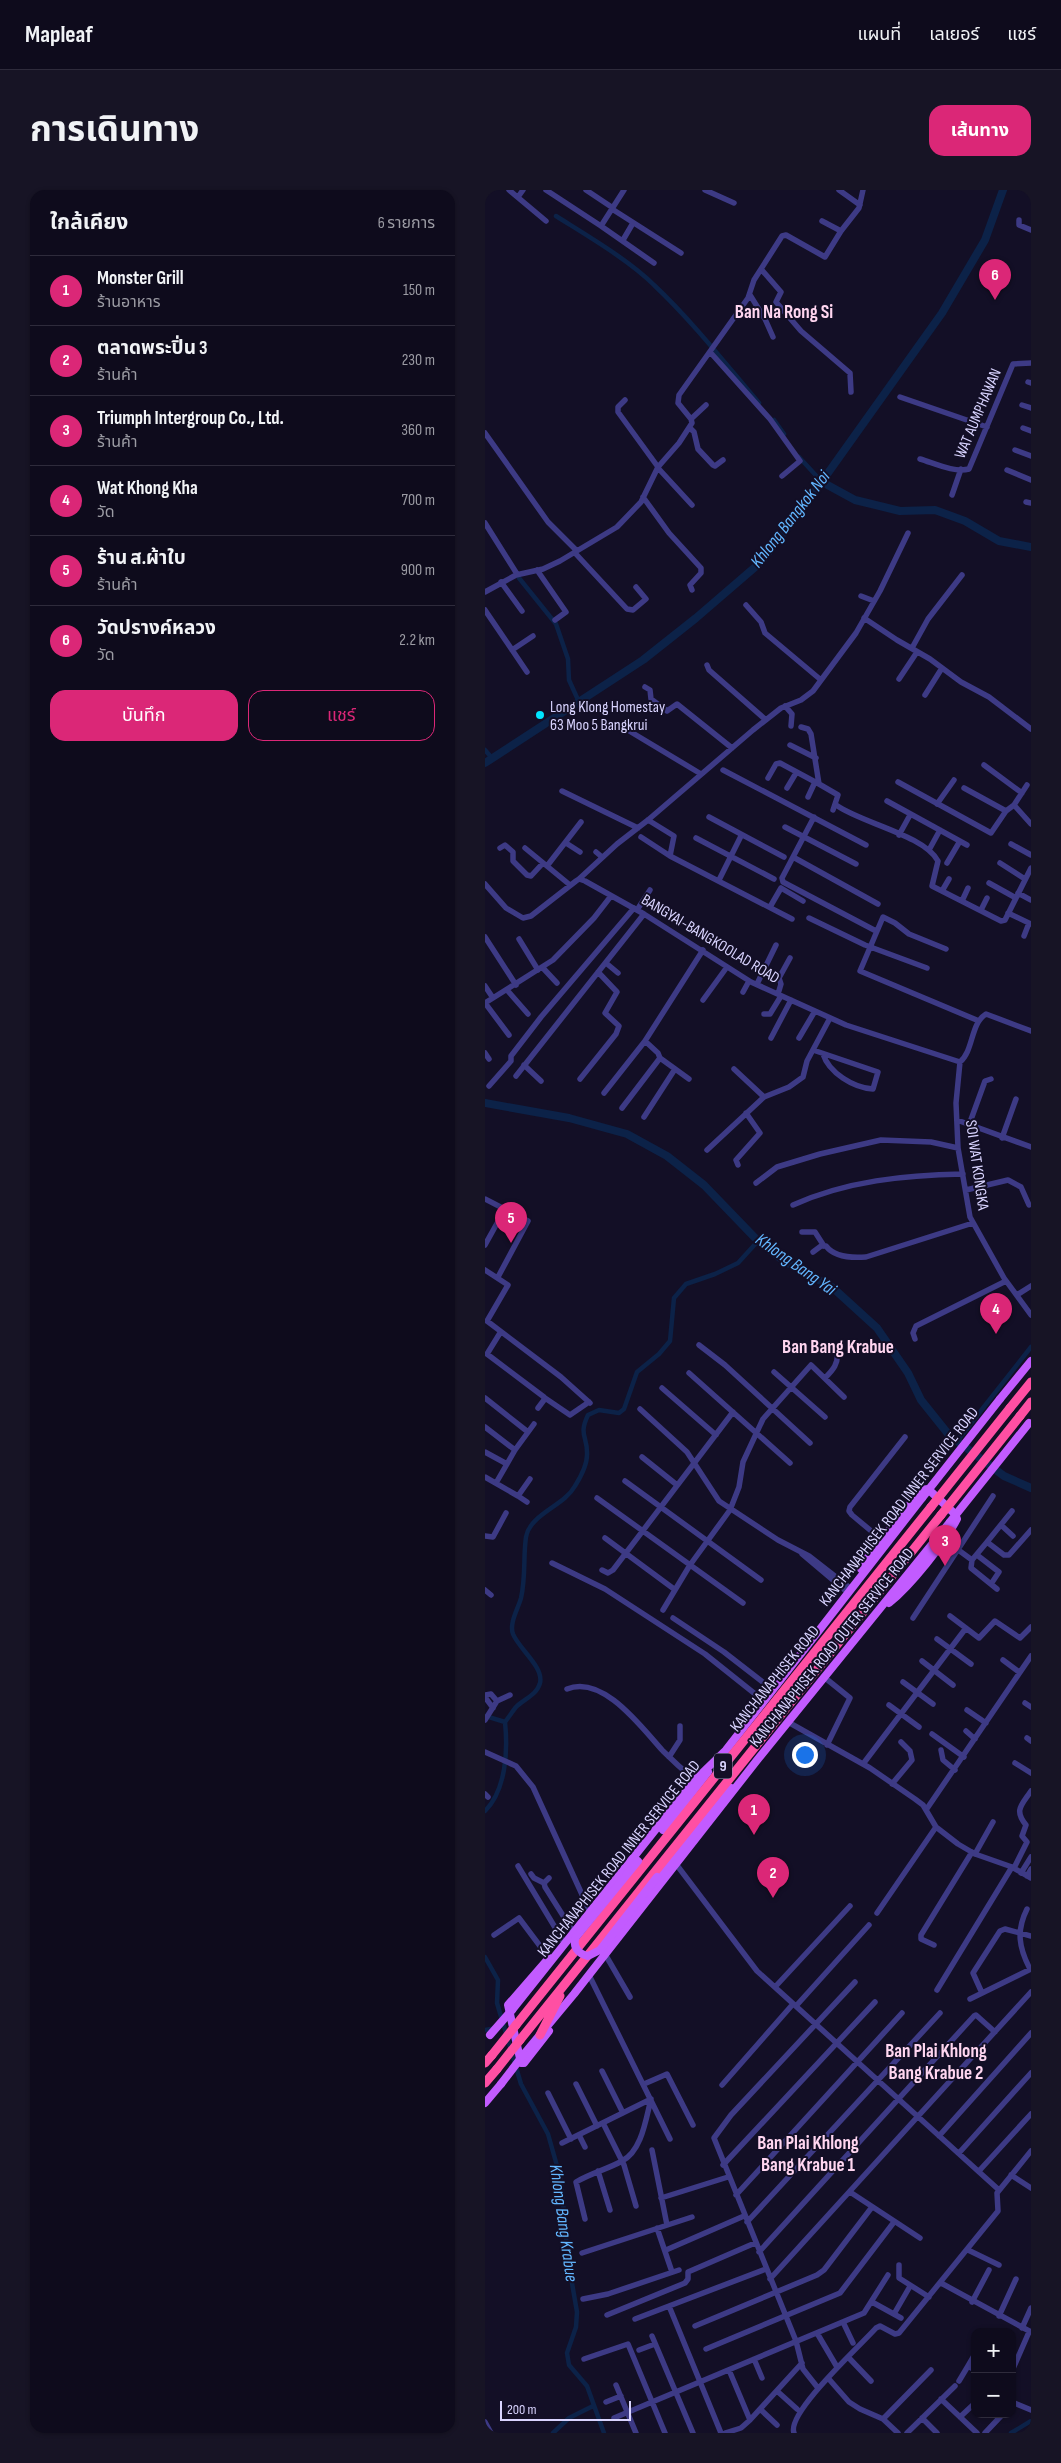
<!DOCTYPE html>
<html lang="th">
<meta charset="utf-8">
<style>
:root{--surface:#0e0b1c;--page:#171425;--text:#f1f3f6;--muted:#9b9ba3;--line:#2e2b3b;--accent:#db2777}
body{margin:0;font-family:"Sofia Sans Condensed","Noto Sans Thai",sans-serif;background:var(--page);color:var(--text)}
.controls{position:absolute;right:15px;bottom:15px;display:grid;overflow:hidden;border-radius:10px;box-shadow:0 1px 4px #0004}
.controls button{width:45px;height:45px;display:grid;place-items:center;padding:0;border:0;border-bottom:1px solid var(--line);background:var(--surface);color:var(--text);font:25px sans-serif}
.scale{position:absolute;left:15px;bottom:12px;width:131px;box-sizing:border-box;padding-left:5px;border:2px solid #d9d4ff;border-top:0;font-size:14px;line-height:18px;white-space:nowrap;color:#d9d4ff;-webkit-text-stroke:4px #130f26;paint-order:stroke}
.you{position:absolute;left:319px;top:1564px;width:18px;height:18px;margin:-12px;border:4px solid #fff;border-radius:50%;background:#1a73e8;box-shadow:0 0 0 8px #1a73e833}
.badge{display:grid;place-items:center;width:32px;height:32px;border-radius:50%;background:var(--accent);color:#fff;font-size:16px;font-weight:700}
.pin{position:absolute;translate:-50% -41px;filter:drop-shadow(0 1px 2px #0008)}
.pin::after{content:'';position:absolute;top:26px;width:18px;height:15px;background:inherit;clip-path:polygon(0 0,100% 0,50% 100%)}
.list{margin:0;padding:0;list-style:none}
h2{display:flex;justify-content:space-between;align-items:center;height:65px;margin:0;padding:0 20px;font-size:21px}
h2 small{font-size:16px;font-weight:400;color:var(--muted)}
.list li{display:grid;grid-template-columns:32px 1fr auto;gap:15px;align-items:center;box-sizing:border-box;height:70px;padding:0 20px;border-top:1px solid var(--line)}
.list b{display:block;font-size:19px;white-space:nowrap}
.list p{margin:0;font-size:16px;white-space:nowrap;color:var(--muted)}
.list em{font-size:16px;font-style:normal;color:var(--muted)}
.actions{display:flex;gap:10px;padding:15px 20px}
.actions a{flex:1;padding:11px 0;border:1px solid var(--accent);border-radius:15px;text-align:center;font-size:18px;color:var(--accent)}
.actions .main{background:var(--accent);color:#fff}
.map{position:relative;flex:none;width:546px;height:2243px;overflow:hidden;border-radius:15px}
header{display:flex;align-items:center;gap:30px;box-sizing:border-box;height:70px;padding:0 25px;background:var(--surface);border-bottom:1px solid var(--line)}
header strong{font-size:24px}
nav{display:flex;gap:28px;margin-inline-start:auto;font-size:18px}
.intro{display:flex;align-items:center;justify-content:space-between;box-sizing:border-box;height:120px;padding:0 30px}
h1{margin:0;font-size:35px}
.button{padding:12px 22px;border-radius:15px;background:var(--accent);color:#fff;font-size:18px;font-weight:700}
main{display:flex;gap:30px;padding:0 30px}
aside{flex:1;background:var(--surface);border-radius:15px;box-shadow:0 1px 4px #0004}
.map>svg:first-child{display:block}
</style>
<header>
<strong>Mapleaf</strong>
<nav><a>แผนที่</a><a>เลเยอร์</a><a>แชร์</a></nav>
</header>
<div class="intro"><h1>การเดินทาง</h1><a class="button">เส้นทาง</a></div>
<main>
<aside>
<h2>ใกล้เคียง<small>6 รายการ</small></h2>
<ul class="list">
<li><span class="badge">1</span><div><b>Monster Grill</b><p>ร้านอาหาร</p></div><em>150 m</em></li>
<li><span class="badge">2</span><div><b>ตลาดพระปิ่น 3</b><p>ร้านค้า</p></div><em>230 m</em></li>
<li><span class="badge">3</span><div><b>Triumph Intergroup Co., Ltd.</b><p>ร้านค้า</p></div><em>360 m</em></li>
<li><span class="badge">4</span><div><b>Wat Khong Kha</b><p>วัด</p></div><em>700 m</em></li>
<li><span class="badge">5</span><div><b>ร้าน ส.ผ้าใบ</b><p>ร้านค้า</p></div><em>900 m</em></li>
<li><span class="badge">6</span><div><b>วัดปรางค์หลวง</b><p>วัด</p></div><em>2.2 km</em></li>
</ul>
<div class="actions"><a class="main">บันทึก</a><a>แชร์</a></div>
</aside>
<div class="map">
<svg width="546" height="2243" viewBox="0 0 546 2243">
<rect width="100%" height="100%" fill="#130f26"/>
<g fill="none" stroke-linecap="round" stroke-linejoin="round">
<!-- canal -->
<path stroke="#0c2248" stroke-width="4.5" d="M 71,26 C 101,45 144,70 169,95 C 207,131 240,173 274,213
M 289,230 L 299,244
M 314,267 L 337,292
M 34,388 L 71,434 L 83,469 L 84,490 L 94,512
M 0,560 L 7,568
M 472,1251 L 546,1157
M 0,1526 L 20,1532
M 0,1621 C 21,1600 23,1561 20,1532 C 24,1527 27,1522 31,1517 C 39,1509 52,1505 55,1493 C 59,1477 34,1459 28,1444 C 24,1433 33,1419 36,1408 C 41,1386 38,1368 41,1347 C 45,1324 79,1316 90,1296 C 95,1288 102,1275 102,1265 C 103,1246 93,1246 103,1225 L 114,1220 L 134,1223 L 139,1219 L 152,1182 L 174,1164 L 185,1151 L 189,1108 L 201,1094 L 230,1084 L 253,1073 L 273,1051
M 0,1767 L 13,1790 L 12,1813 L 36,1894 L 63,1944 L 76,1990 L 83,2070 L 92,2122 L 91,2137 L 82,2163 L 84,2175 L 102,2196 L 119,2243
M 0,1840 L 11,1838
M 68,2243 L 84,2228 L 108,2216
M 526,2243 L 546,2231"/>
<!-- river -->
<path stroke="#0c2248" stroke-width="8" d="M 337,292 L 370,310 L 415,321 L 450,320 L 480,331 L 514,351 L 546,357
M 0,573 L 158,470 L 211,428 L 276,372 L 328,304 L 457,123 L 500,50 L 518,0
M 0,913 L 84,928 L 142,944 L 182,966 L 219,995 L 273,1051 L 299,1071 L 347,1097 L 392,1138 L 423,1183 L 436,1210 L 464,1245 L 519,1286 L 546,1298"/>
<!-- minor -->
<path stroke="#3d3a85" stroke-width="5.5" d="M 24,0 L 61,31
M 61,0 L 116,36 L 139,0
M 101,0 L 128,18
M 220,0 L 249,13
M 354,0 L 375,15
M 0,4 L 3,0
M 33,7 L 38,0
M 127,19 L 196,63
M 534,30 L 534,35 L 546,40
M 337,31 L 356,41
M 116,36 L 169,73
M 138,50 L 148,33
M 276,79 L 296,102 L 291,112 L 316,141 L 365,183 L 366,202
M 265,105 L 280,129 L 288,147
M 225,162 L 285,229 L 315,271 L 297,286
M 543,192 L 546,193
M 415,207 L 502,237
M 140,210 L 133,217 L 133,222 L 173,277
M 537,215 L 546,218
M 206,229 L 221,215
M 205,238 L 209,242 L 213,259 L 228,275 L 230,276 L 238,270
M 538,238 L 546,241
M 0,243 L 63,332 L 92,361
M 530,260 L 546,266
M 435,269 C 449,273 469,283 484,279 L 528,174 L 546,173
M 173,278 L 207,315
M 522,280 L 546,290
M 467,305 L 476,279
M 158,307 L 184,343 L 216,378 L 216,383 L 205,395 L 207,400
M 541,312 L 546,313
M 0,333 L 32,384
M 90,363 L 142,419 L 148,420 L 161,409 L 151,397
M 52,380 L 81,422 L 70,430
M 16,392 L 37,421
M 0,402 L 31,385 L 58,379 L 75,371 L 132,337 L 156,312 L 173,277 L 194,253 L 207,233 L 206,229 L 193,213 L 194,205 L 263,108 L 269,90 L 297,46 L 301,45 L 340,67 L 356,41 L 374,18 L 378,0
M 376,406 L 389,411
M 261,415 L 276,432 L 280,443 L 336,490
M 0,420 L 42,482
M 379,428 L 412,450 L 445,469 L 476,492 L 504,507 L 546,539
M 427,458 L 443,429 L 477,385
M 27,460 L 48,446
M 222,475 L 224,480 L 281,530
M 414,489 L 432,462
M 160,497 L 165,500 L 166,509 L 182,521 L 192,514 L 247,558
M 440,505 L 457,478
M 300,516 L 307,524 L 306,536
M 136,536 L 216,584
M 316,537 L 323,539 L 326,544 L 334,594 L 353,605 L 348,620
M 305,555 L 331,568
M 499,575 L 537,603
M 238,580 L 381,655
M 283,588 L 291,574 L 295,573 L 334,594
M 413,592 L 506,643 L 521,621 L 529,615 L 542,595
M 302,598 L 311,583
M 479,598 L 521,621
M 77,601 L 153,638
M 323,607 L 330,592
M 402,611 L 482,655
M 452,614 L 469,590
M 351,615 C 376,633 439,645 453,671 L 447,696 L 516,731 L 520,730 L 546,678
M 529,615 L 546,634
M 224,627 L 299,667
M 329,627 L 297,688 L 298,692 L 391,741
M 163,630 L 189,646 L 185,666 L 307,729
M 300,637 L 371,674
M 414,645 L 425,625
M 156,647 L 185,666
M 211,648 L 289,689
M 81,653 L 95,662
M 526,654 L 546,665
M 15,658 L 20,655 L 28,662 L 28,671 L 42,685 L 46,686 L 58,673
M 40,658 L 85,695
M 444,660 L 455,640
M 111,662 L 117,667
M 308,667 L 393,714
M 462,673 L 475,651
M 515,673 L 540,689
M 62,676 L 96,632
M 94,689 L 132,654 L 163,630 L 268,540 L 296,518 L 316,510 L 328,501 L 371,443 L 395,401 L 423,343
M 234,690 L 256,646
M 504,693 L 531,708
M 0,694 L 21,718 L 38,728 L 46,726 L 91,691 L 94,689 L 100,691 L 159,724 L 266,792 L 361,835 L 475,872 C 489,860 485,834 501,824 L 546,841
M 457,701 L 464,689
M 533,703 L 546,710
M 477,711 L 483,698
M 285,717 L 296,698 L 318,711
M 152,720 L 165,700
M 496,720 L 502,708
M 523,723 L 546,734
M 324,728 L 380,755 L 442,778
M 539,746 L 544,733
M 0,747 L 31,795
M 34,749 L 53,780
M 461,759 L 424,744 L 410,733 L 398,727 L 375,781 L 494,831
M 121,773 L 133,783
M 57,777 L 72,793
M 272,794 L 291,755
M 0,796 L 8,808
M 22,800 L 43,824
M 258,802 L 264,791
M 293,804 L 296,794 L 294,788 L 305,768
M 218,810 L 242,777
M 0,813 L 68,770 L 109,728 L 126,706
M 0,813 L 24,845
M 279,824 L 285,824 L 296,806
M 286,848 L 306,810
M 314,848 L 330,821
M 160,851 L 173,863 L 175,868 L 204,889
M 328,860 L 393,882 L 388,899 C 369,898 344,883 338,864
M 0,863 L 4,869
M 475,872 L 471,913 L 473,958 L 485,1027 L 519,1088 L 546,1125
M 39,875 L 56,891
M 249,879 L 279,907
M 31,886 L 159,724
M 95,889 L 131,844 L 134,836 L 120,823 L 132,802 L 113,782
M 4,896 L 26,871 L 26,866 L 56,827 L 149,718
M 119,903 L 160,851 L 218,760
M 137,918 L 175,868
M 159,927 L 190,879
M 472,930 L 546,957
M 484,935 L 500,891 L 506,889
M 517,948 L 531,909
M 222,960 L 279,907 L 304,897 L 318,887 L 322,871 L 345,828
M 253,975 L 251,970 L 275,943 L 261,923
M 271,993 L 292,977 L 335,964 L 396,950 L 446,952 L 473,958
M 481,1000 L 523,990 L 536,997 L 544,1015
M 0,1009 L 43,1031 L 13,1087
M 308,1015 C 361,991 420,985 478,984
M 317,1042 L 330,1042 L 339,1056
M 0,1055 L 20,1019
M 328,1062 L 336,1056 L 341,1056 C 350,1068 368,1068 381,1067 L 488,1033
M 0,1080 L 23,1095 L 2,1131 L 76,1187 L 105,1213
M 532,1105 L 546,1096
M 15,1143 L 2,1164 L 59,1207 L 59,1210 L 53,1218
M 430,1149 L 428,1143 L 431,1136 L 521,1091
M 214,1155 L 240,1175 L 325,1253
M 289,1182 L 340,1227
M 204,1183 L 305,1273
M 340,1188 C 348,1180 354,1173 352,1162
M 177,1198 L 231,1245
M 0,1208 L 43,1242
M 60,1208 L 85,1225 L 104,1212
M 155,1219 L 202,1262 L 234,1311 L 293,1350 L 324,1366 L 365,1398
M 0,1237 L 30,1260
M 0,1262 L 22,1274
M 157,1267 L 192,1295
M 0,1287 L 33,1306 L 45,1289
M 140,1291 L 276,1390
M 11,1293 L 30,1260 L 49,1234
M 33,1306 L 42,1312
M 112,1308 L 258,1413
M 516,1335 L 528,1346
M 0,1346 L 8,1347 L 21,1323
M 460,1347 L 472,1359 L 487,1370 L 502,1352 L 519,1365 L 524,1365 L 546,1340
M 120,1348 L 189,1399
M 397,1350 L 367,1325 L 364,1321 L 365,1317 L 420,1247
M 502,1352 L 527,1321
M 317,1364 L 362,1402
M 492,1365 L 514,1382 L 508,1391
M 487,1370 L 486,1378 L 512,1399
M 67,1373 L 120,1399 L 220,1464 L 279,1511
M 117,1380 L 123,1383 L 128,1380 L 248,1222
M 0,1400 L 6,1405
M 178,1420 L 205,1375 L 245,1320 L 254,1297 L 258,1272 L 278,1229 L 326,1175 L 359,1207
M 465,1426 L 494,1448 L 510,1431 L 535,1448 L 546,1437
M 188,1428 L 239,1462 L 288,1500
M 428,1428 L 508,1306
M 452,1449 L 486,1474
M 518,1470 L 534,1482
M 437,1471 L 468,1495
M 339,1487 L 365,1508 L 342,1555
M 418,1492 L 448,1514
M 82,1499 C 118,1484 157,1538 178,1561 C 188,1571 199,1581 210,1590
M 0,1505 L 6,1504 L 12,1511 L 0,1530
M 0,1507 L 8,1518
M 12,1511 L 25,1505
M 540,1513 L 546,1517
M 404,1515 L 434,1537
M 482,1520 L 501,1533
M 303,1532 L 385,1578 L 430,1609 L 438,1615 L 451,1637 L 473,1654 L 490,1664 L 527,1677 L 546,1688
M 481,1541 L 490,1549
M 447,1544 L 479,1567
M 542,1548 L 546,1551
M 456,1560 L 458,1570 L 470,1580
M 0,1562 L 31,1576 L 48,1597 L 105,1722
M 184,1567 L 195,1550 L 195,1536
M 530,1573 L 546,1583
M 378,1574 L 481,1438
M 407,1594 L 427,1570 L 425,1561 L 416,1552
M 0,1604 L 3,1607
M 441,1620 L 546,1466
M 490,1664 L 508,1632
M 191,1674 L 272,1781 L 514,2000
M 33,1676 L 80,1754
M 529,1678 L 542,1652 L 537,1646 L 541,1635 C 529,1620 536,1616 546,1601
M 536,1683 L 546,1667
M 46,1684 L 49,1688 L 59,1693
M 542,1686 L 546,1679
M 64,1688 L 59,1693 L 60,1697 L 89,1743
M 542,1719 C 531,1741 534,1758 545,1779
M 392,1723 L 451,1637
M 9,1745 L 34,1728 L 64,1768
M 449,1755 L 436,1749 L 436,1745 L 487,1662
M 120,1764 L 145,1807
M 104,1785 L 185,1949
M 290,1797 L 365,1716
M 452,1800 L 527,1677
M 497,1803 L 488,1783 L 515,1741 L 520,1739 L 546,1746
M 485,1809 L 546,1779
M 311,1816 L 384,1735
M 117,1881 L 138,1923
M 91,1894 L 112,1936
M 159,1894 L 182,1884 L 208,1935
M 237,1895 L 308,1814
M 63,1903 L 86,1949
M 118,1933 L 139,1975 L 151,2016
M 94,1945 L 100,1957
M 454,1946 L 546,1843
M 77,1953 L 166,1909
M 167,1960 L 182,2035
M 474,1963 L 546,1883
M 238,1975 L 390,1812
M 113,1981 L 125,2020
M 494,1981 L 546,1924
M 526,1985 L 546,1998
M 365,2002 L 435,2048
M 251,2005 L 417,1823
M 176,2008 L 243,1987
M 100,2029 L 91,1992 C 106,1983 123,1979 137,1971 C 157,1961 161,1928 166,1909
M 262,2032 L 455,1823
M 172,2038 L 187,2082
M 181,2060 L 259,2026
M 483,2060 L 514,2075
M 274,2062 L 489,1826 L 491,1825 L 510,1842
M 97,2063 L 207,2027
M 414,2075 L 414,2088 L 444,2107
M 285,2089 L 546,1802
M 456,2093 L 546,2142
M 98,2109 L 123,2104 L 194,2080
M 387,2112 L 416,2128
M 487,2112 L 504,2080
M 184,2116 L 236,2243
M 409,2124 L 424,2098
M 122,2125 L 200,2093 L 203,2089 L 203,2082 L 270,2053
M 514,2126 L 531,2089
M 150,2129 L 281,2079
M 358,2132 L 368,2153
M 210,2136 L 332,2085 L 339,2080 L 387,2017
M 537,2138 L 546,2118
M 332,2143 L 352,2177
M 167,2146 L 208,2243
M 221,2159 L 355,2103 L 409,2032
M 154,2160 L 170,2154
M 490,2164 L 483,2176 L 490,2180
M 364,2168 L 386,2191
M 99,2169 L 143,2154 L 180,2243
M 269,2169 L 277,2188
M 244,2180 L 265,2230
M 527,2181 L 544,2142
M 343,2188 L 364,2212 L 375,2219 L 398,2229 L 413,2243
M 474,2191 L 483,2176
M 131,2195 L 151,2243
M 333,2198 L 318,2179 L 311,2151 L 229,1948 L 246,1925 L 370,1792
M 292,2201 L 312,2219
M 456,2209 L 492,2243
M 121,2212 L 136,2206
M 527,2212 L 546,2220
M 275,2219 L 292,2235
M 475,2227 L 490,2213
M 129,2228 L 379,2123 L 403,2085
M 437,2228 L 452,2243
M 398,2229 L 446,2180
M 0,2232 L 6,2243
M 240,2243 L 256,2238 L 265,2230 L 317,2173
M 309,2243 C 301,2223 376,2155 391,2138 L 395,2136 L 410,2144 L 414,2143 L 513,2021 L 512,2003 L 546,1961
M 422,2243 L 470,2196
M 500,2243 L 516,2226"/>
<!-- major -->
<path stroke="#c25bff" stroke-width="8" d="M 515,1209 L 546,1171
M 376,1379 L 384,1365 L 436,1300 L 443,1299 L 470,1324 L 472,1329 C 459,1354 426,1395 404,1413
M 178,1640 L 223,1582
M 172,1687 L 246,1598
M 64,1768 L 23,1815 L 36,1873 L 39,1873 L 64,1841
M 27,1820 L 210,1590 L 241,1560 L 437,1308
M 39,1864 L 89,1804 L 273,1569 L 465,1332
M 0,1913 L 16,1894"/>
<!-- highway -->
<path stroke="#ff4fa3" stroke-width="9" d="M 525,1218 L 546,1192
M 535,1226 L 546,1212
M 31,1835 L 446,1317
M 55,1845 L 75,1806
M 35,1850 L 456,1325
M 0,1873 L 7,1865
M 0,1893 L 12,1879"/>
<!-- major-bridge -->
<path stroke="#c25bff" stroke-width="8" d="M 437,1308 L 515,1209
M 465,1332 L 544,1233
M 153,1671 L 91,1747 C 87,1756 93,1764 103,1766 L 115,1760 L 172,1687
M 5,1845 L 27,1820
M 16,1894 L 39,1864"/>
<!-- highway-bridge -->
<path stroke="#ff4fa3" stroke-width="9" d="M 446,1317 L 525,1218
M 456,1325 L 535,1226
M 7,1865 L 31,1835
M 12,1879 L 35,1850"/>
</g>
<!-- markers -->
<circle fill="#00e5ff" stroke="#130f26" stroke-width="2" cx="55" cy="525" r="5"/>
<g text-anchor="middle" stroke-width="4" stroke-linejoin="round" paint-order="stroke">
<!-- shield labels -->
<rect fill="#130f26" stroke="#9e99be" stroke-width="1" x="229" y="1563.5" width="18" height="25" rx="4"/>
<g font-size="15" font-weight="bold" fill="#d9d4ff">
<text x="238" y="1581">9</text>
</g>
<!-- street labels -->
<g font-size="16" fill="#d9d4ff" stroke="#130f26">
<text transform="translate(492 223) rotate(-67)" y="6">WAT AUMPHAWAN</text>
<text transform="translate(226 748) rotate(31)" y="6">BANGYAI-BANGKOOLAD ROAD</text>
<text transform="translate(493 975) rotate(82)" y="6">SOI WAT KONGKA</text>
<text transform="translate(413 1316) rotate(-52)" y="6">KANCHANAPHISEK ROAD INNER SERVICE ROAD</text>
<text transform="translate(346 1457) rotate(-51)" y="6">KANCHANAPHISEK ROAD OUTER SERVICE ROAD</text>
<text transform="translate(289 1488) rotate(-51)" y="6">KANCHANAPHISEK ROAD</text>
<text transform="translate(133 1668) rotate(-51)" y="6">KANCHANAPHISEK ROAD INNER SERVICE ROAD</text>
</g>
<!-- poi labels -->
<g font-size="16" fill="#d9d4ff" stroke="#130f26" text-anchor="start">
<text x="65" y="522">Long Klong Homestay<tspan x="65" dy="18">63 Moo 5 Bangkrui</tspan></text>
</g>
<!-- water labels -->
<g font-size="18" font-style="italic" fill="#62b6ff" stroke="#130f26">
<text transform="translate(305 329) rotate(-52)" y="6">Khlong Bangkok Noi</text>
<text transform="translate(311 1074) rotate(35)" y="6">Khlong Bang Yai</text>
<text transform="translate(79 2033) rotate(82)" y="6">Khlong Bang Krabue</text>
</g>
<!-- quarter labels -->
<g font-size="19" font-weight="bold" fill="#ffd6f0" stroke="#130f26">
<text x="299" y="128">Ban Na Rong Si</text>
<text x="353" y="1163">Ban Bang Krabue</text>
<text x="451" y="1867">Ban Plai Khlong<tspan x="451" dy="22">Bang Krabue 2</tspan></text>
<text x="323" y="1959">Ban Plai Khlong<tspan x="323" dy="22">Bang Krabue 1</tspan></text>
</g>
</g>
</svg>
<div class="controls">
<button>+</button>
<button>−</button>
</div>
<div class="scale">200 m</div>
<div class="you"></div>
<div class="pin badge" style="left:269px;top:1645px">1</div>
<div class="pin badge" style="left:288px;top:1708px">2</div>
<div class="pin badge" style="left:460px;top:1376px">3</div>
<div class="pin badge" style="left:511px;top:1144px">4</div>
<div class="pin badge" style="left:26px;top:1053px">5</div>
<div class="pin badge" style="left:510px;top:110px">6</div>
</div>
</main>
